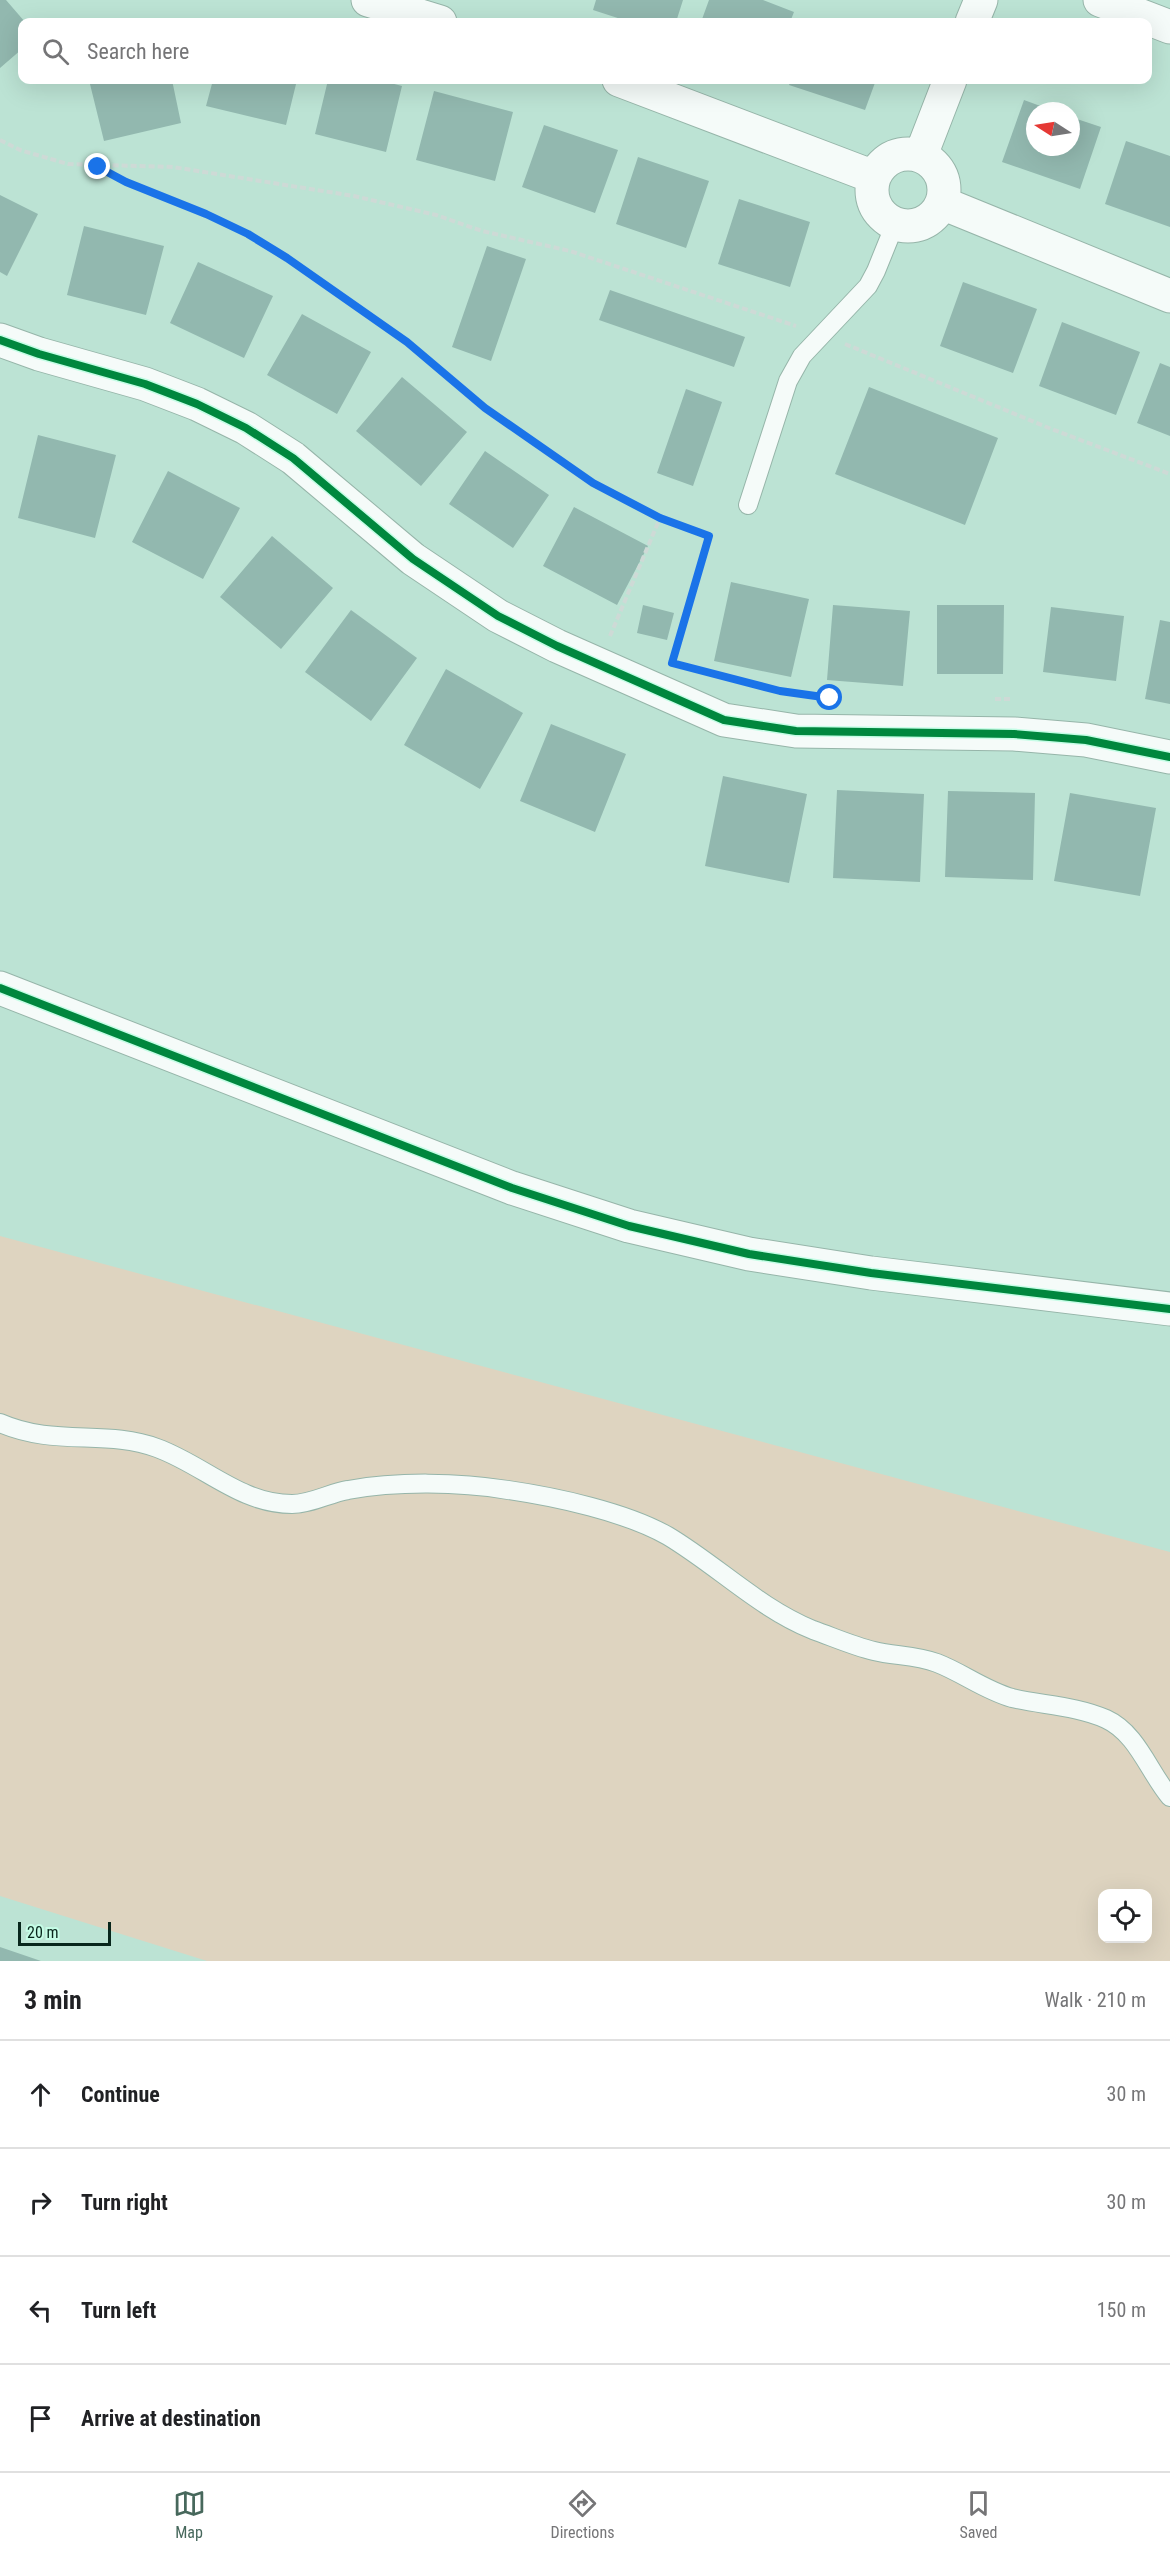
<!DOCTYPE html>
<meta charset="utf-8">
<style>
:root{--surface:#fff;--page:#f6f6f6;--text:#202124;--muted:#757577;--line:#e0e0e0;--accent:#47685c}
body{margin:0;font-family:"Roboto Condensed",sans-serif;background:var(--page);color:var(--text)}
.controls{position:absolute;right:18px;bottom:18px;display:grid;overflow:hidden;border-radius:12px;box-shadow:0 6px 24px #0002}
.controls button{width:54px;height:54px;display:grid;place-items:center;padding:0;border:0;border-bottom:2px solid var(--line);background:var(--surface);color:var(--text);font:30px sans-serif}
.compass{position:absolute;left:1026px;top:102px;width:54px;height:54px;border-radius:50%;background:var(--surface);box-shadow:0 6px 24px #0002;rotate:282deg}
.scale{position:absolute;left:18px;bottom:15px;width:93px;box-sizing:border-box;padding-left:6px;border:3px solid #08261c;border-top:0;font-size:16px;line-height:21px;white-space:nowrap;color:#08261c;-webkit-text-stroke:4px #c5fde6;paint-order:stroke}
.stop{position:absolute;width:18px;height:18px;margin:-14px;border:4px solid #1a73e8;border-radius:50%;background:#fff}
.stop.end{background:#1a73e8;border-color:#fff;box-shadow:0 2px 6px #0008}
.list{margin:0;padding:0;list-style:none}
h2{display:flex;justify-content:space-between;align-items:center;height:78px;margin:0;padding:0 24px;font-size:26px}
h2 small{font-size:20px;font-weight:400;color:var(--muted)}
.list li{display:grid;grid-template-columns:39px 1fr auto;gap:18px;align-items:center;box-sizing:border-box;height:108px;padding:0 24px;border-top:2px solid var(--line)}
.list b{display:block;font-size:22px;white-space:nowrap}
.list em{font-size:20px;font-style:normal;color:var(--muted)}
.icon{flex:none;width:33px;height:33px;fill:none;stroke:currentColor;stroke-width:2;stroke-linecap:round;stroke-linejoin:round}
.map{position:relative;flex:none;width:1170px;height:1961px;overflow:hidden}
.search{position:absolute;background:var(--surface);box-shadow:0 6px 24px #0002;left:18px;right:18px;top:18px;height:66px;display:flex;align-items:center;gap:15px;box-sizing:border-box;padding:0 21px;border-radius:12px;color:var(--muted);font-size:22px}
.sheet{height:510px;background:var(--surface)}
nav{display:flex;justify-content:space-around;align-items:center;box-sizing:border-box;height:84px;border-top:2px solid var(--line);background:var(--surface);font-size:16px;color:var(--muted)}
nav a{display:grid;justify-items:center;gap:3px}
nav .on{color:var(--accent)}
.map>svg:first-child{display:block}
</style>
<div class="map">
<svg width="1170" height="1961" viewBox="0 0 1170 1961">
<rect width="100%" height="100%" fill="#bce3d4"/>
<!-- green -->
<path fill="#ded4c0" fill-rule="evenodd" d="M 0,1236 L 1170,1552 L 1170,1961 L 207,1961 L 0,1896 ZM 1102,1894 L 1148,1894 L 1148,1938 L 1102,1938 Z"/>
<!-- building -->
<path fill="#92b8af" d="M 0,0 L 6,0 L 25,22 L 22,22 L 22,49 L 0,68 Z
M 596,0 L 683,0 L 676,22 L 630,22 L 593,10 Z
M 709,0 L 763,0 L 794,12 L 790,22 L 701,22 Z
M 89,80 L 172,80 L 181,123 L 104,141 Z
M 213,80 L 297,80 L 286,125 L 206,106 Z
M 328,80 L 379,80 L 402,86 L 386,152 L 315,134 Z
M 791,80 L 876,80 L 865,110 L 789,85 Z
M 434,91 L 513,112 L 495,181 L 416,160 Z
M 1024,100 L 1054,111 L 1035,111 L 1035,147 L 1071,147 L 1071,117 L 1101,127 L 1080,189 L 1002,162 Z
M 544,125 L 618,150 L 595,213 L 522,187 Z
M 1126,141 L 1170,156 L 1170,227 L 1105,204 Z
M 638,157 L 709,181 L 686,248 L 616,224 Z
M 0,195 L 38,214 L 7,276 L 0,272 Z
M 739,199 L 810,222 L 790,287 L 718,264 Z
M 84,226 L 164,246 L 146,315 L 67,295 Z
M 487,246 L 526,259 L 491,361 L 452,347 Z
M 198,262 L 273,296 L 244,358 L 170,323 Z
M 963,282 L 1037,309 L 1013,373 L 940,346 Z
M 610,290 L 745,337 L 734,367 L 599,320 Z
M 302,314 L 371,352 L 337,414 L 267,375 Z
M 1062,322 L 1140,352 L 1116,415 L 1039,386 Z
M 1160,363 L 1170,367 L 1170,436 L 1137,423 Z
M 402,377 L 467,432 L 421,486 L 356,431 Z
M 869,387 L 998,438 L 965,525 L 835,474 Z
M 686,389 L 722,402 L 693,486 L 657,473 Z
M 38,435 L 116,455 L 95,538 L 18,518 Z
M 485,451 L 549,495 L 513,548 L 449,504 Z
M 168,471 L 240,508 L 203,579 L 132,542 Z
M 574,507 L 648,546 L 617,605 L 543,566 Z
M 272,536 L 333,588 L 281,649 L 220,597 Z
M 731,582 L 809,599 L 791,677 L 714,661 Z
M 643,605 L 674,613 L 667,640 L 637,633 Z
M 833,605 L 910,611 L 903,686 L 827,680 Z
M 937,605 L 1004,605 L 1003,674 L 937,674 Z
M 1051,607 L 1124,616 L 1116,681 L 1043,672 Z
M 351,610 L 417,658 L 371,721 L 305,672 Z
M 1160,620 L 1170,622 L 1170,704 L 1145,699 Z
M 446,669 L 523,713 L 480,789 L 404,745 Z
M 551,724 L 626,754 L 595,832 L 520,801 Z
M 723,776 L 807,794 L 789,883 L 705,866 Z
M 837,790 L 924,794 L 920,882 L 833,878 Z
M 948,791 L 1035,793 L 1033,880 L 945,877 Z
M 1070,793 L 1156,808 L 1140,896 L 1054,881 Z
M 0,1947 L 41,1961 L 0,1961 Z"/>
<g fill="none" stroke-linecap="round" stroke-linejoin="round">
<!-- lane casing -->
<g stroke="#96b5a9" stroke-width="20">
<path id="lane" d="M 748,505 L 788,381 L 802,356 L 868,286 L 876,271 L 895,224
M 0,1423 C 54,1447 107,1429 157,1448 C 204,1465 240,1504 292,1504 C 312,1504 329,1493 348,1490 C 397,1481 459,1482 508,1490 C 556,1497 626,1512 668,1536 C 718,1566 759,1608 813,1630 C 833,1637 853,1646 874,1651 C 894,1656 916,1655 937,1663 C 963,1673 984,1690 1012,1698 C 1042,1705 1077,1706 1106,1719 C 1137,1733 1149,1772 1170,1797"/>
</g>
<!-- street casing -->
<g stroke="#96b5a9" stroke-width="35">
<path id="street" d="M 368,0 L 440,22
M 1100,0 L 1170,27
M 972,22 L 981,0
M 619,80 L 874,177
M872 190a36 36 0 1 1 72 0a36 36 0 1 1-72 0Z
M 921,155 L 950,80
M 942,203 L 1170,296
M 0,340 L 39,354 L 145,384 L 197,404 L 246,428 L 293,458 L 413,559 L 498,616 L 557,646 L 724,720 L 796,731 L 1014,734 L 1086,740 L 1170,757
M 0,988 L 512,1188 L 629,1226 L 749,1254 L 871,1273 L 1170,1309"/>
</g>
<!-- path -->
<path stroke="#cedad6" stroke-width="4" stroke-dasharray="6 3" stroke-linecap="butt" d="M 0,140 L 20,150 L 68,164 L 173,167 L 354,196 L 436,215 L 482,231 L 570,251 L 796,326
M 98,167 C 160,200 227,219 286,257 C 327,283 367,312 405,341 C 420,352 432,365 446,377 C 493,415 542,452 593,483 C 630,505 669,521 709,536 L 673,661
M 845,344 L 1049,428 L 1170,474
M 610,636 L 660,518
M 693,668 L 780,691 L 820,697
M 995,699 L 1012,699"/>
<!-- lane -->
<use href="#lane" stroke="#f5fbf9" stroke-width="18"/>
<!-- street -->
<use href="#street" stroke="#f5fbf9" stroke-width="33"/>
<!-- cycleway casing -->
<g stroke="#c5fde6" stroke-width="11">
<path id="cycleway" d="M 0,340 L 39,354 L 145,384 L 197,404 L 246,428 L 293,458 L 413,559 L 498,616 L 557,646 L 724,720 L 796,731 L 1014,734 L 1086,740 L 1170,757
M 0,988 L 512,1188 L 629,1226 L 749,1254 L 871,1273 L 1170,1309"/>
</g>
<!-- cycleway -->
<use href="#cycleway" stroke="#00873e" stroke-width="8"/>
</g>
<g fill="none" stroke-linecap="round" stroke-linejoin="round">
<!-- route -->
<path stroke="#1a73e8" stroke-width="8" d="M 98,167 L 126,182 L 206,214 L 248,234 L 287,258 L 407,342 L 485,408 L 593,483 L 660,518 L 709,536 L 672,663 L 780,691 L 830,698"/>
</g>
</svg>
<div class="controls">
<button><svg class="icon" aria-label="locate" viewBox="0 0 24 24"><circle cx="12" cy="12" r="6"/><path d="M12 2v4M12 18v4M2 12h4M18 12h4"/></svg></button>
</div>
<svg class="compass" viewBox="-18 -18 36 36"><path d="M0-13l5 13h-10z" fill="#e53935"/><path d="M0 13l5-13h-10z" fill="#757577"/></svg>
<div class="scale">20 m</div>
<div class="stop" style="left:830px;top:698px"></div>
<div class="stop end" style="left:98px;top:167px"></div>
<div class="search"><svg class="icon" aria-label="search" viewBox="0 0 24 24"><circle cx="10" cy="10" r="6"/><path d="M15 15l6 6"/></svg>Search here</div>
</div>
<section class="sheet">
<h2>3 min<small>Walk · 210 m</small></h2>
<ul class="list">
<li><svg class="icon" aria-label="ahead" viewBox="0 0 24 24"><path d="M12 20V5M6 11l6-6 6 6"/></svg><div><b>Continue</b></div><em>30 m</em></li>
<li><svg class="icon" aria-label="right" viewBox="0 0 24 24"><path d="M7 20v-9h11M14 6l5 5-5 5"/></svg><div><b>Turn right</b></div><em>30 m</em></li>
<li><svg class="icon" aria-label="left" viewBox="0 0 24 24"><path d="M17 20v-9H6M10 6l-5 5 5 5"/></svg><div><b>Turn left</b></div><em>150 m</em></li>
<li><svg class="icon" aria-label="arrive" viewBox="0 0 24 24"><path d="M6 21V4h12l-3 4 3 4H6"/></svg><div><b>Arrive at destination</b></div></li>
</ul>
</section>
<nav>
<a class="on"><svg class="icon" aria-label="map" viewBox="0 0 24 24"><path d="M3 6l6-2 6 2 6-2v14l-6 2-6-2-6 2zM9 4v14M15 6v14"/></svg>Map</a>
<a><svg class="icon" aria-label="directions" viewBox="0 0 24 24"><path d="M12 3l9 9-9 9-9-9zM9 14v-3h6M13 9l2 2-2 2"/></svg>Directions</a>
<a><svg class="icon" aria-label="saved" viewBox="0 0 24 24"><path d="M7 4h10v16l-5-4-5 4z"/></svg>Saved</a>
</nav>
